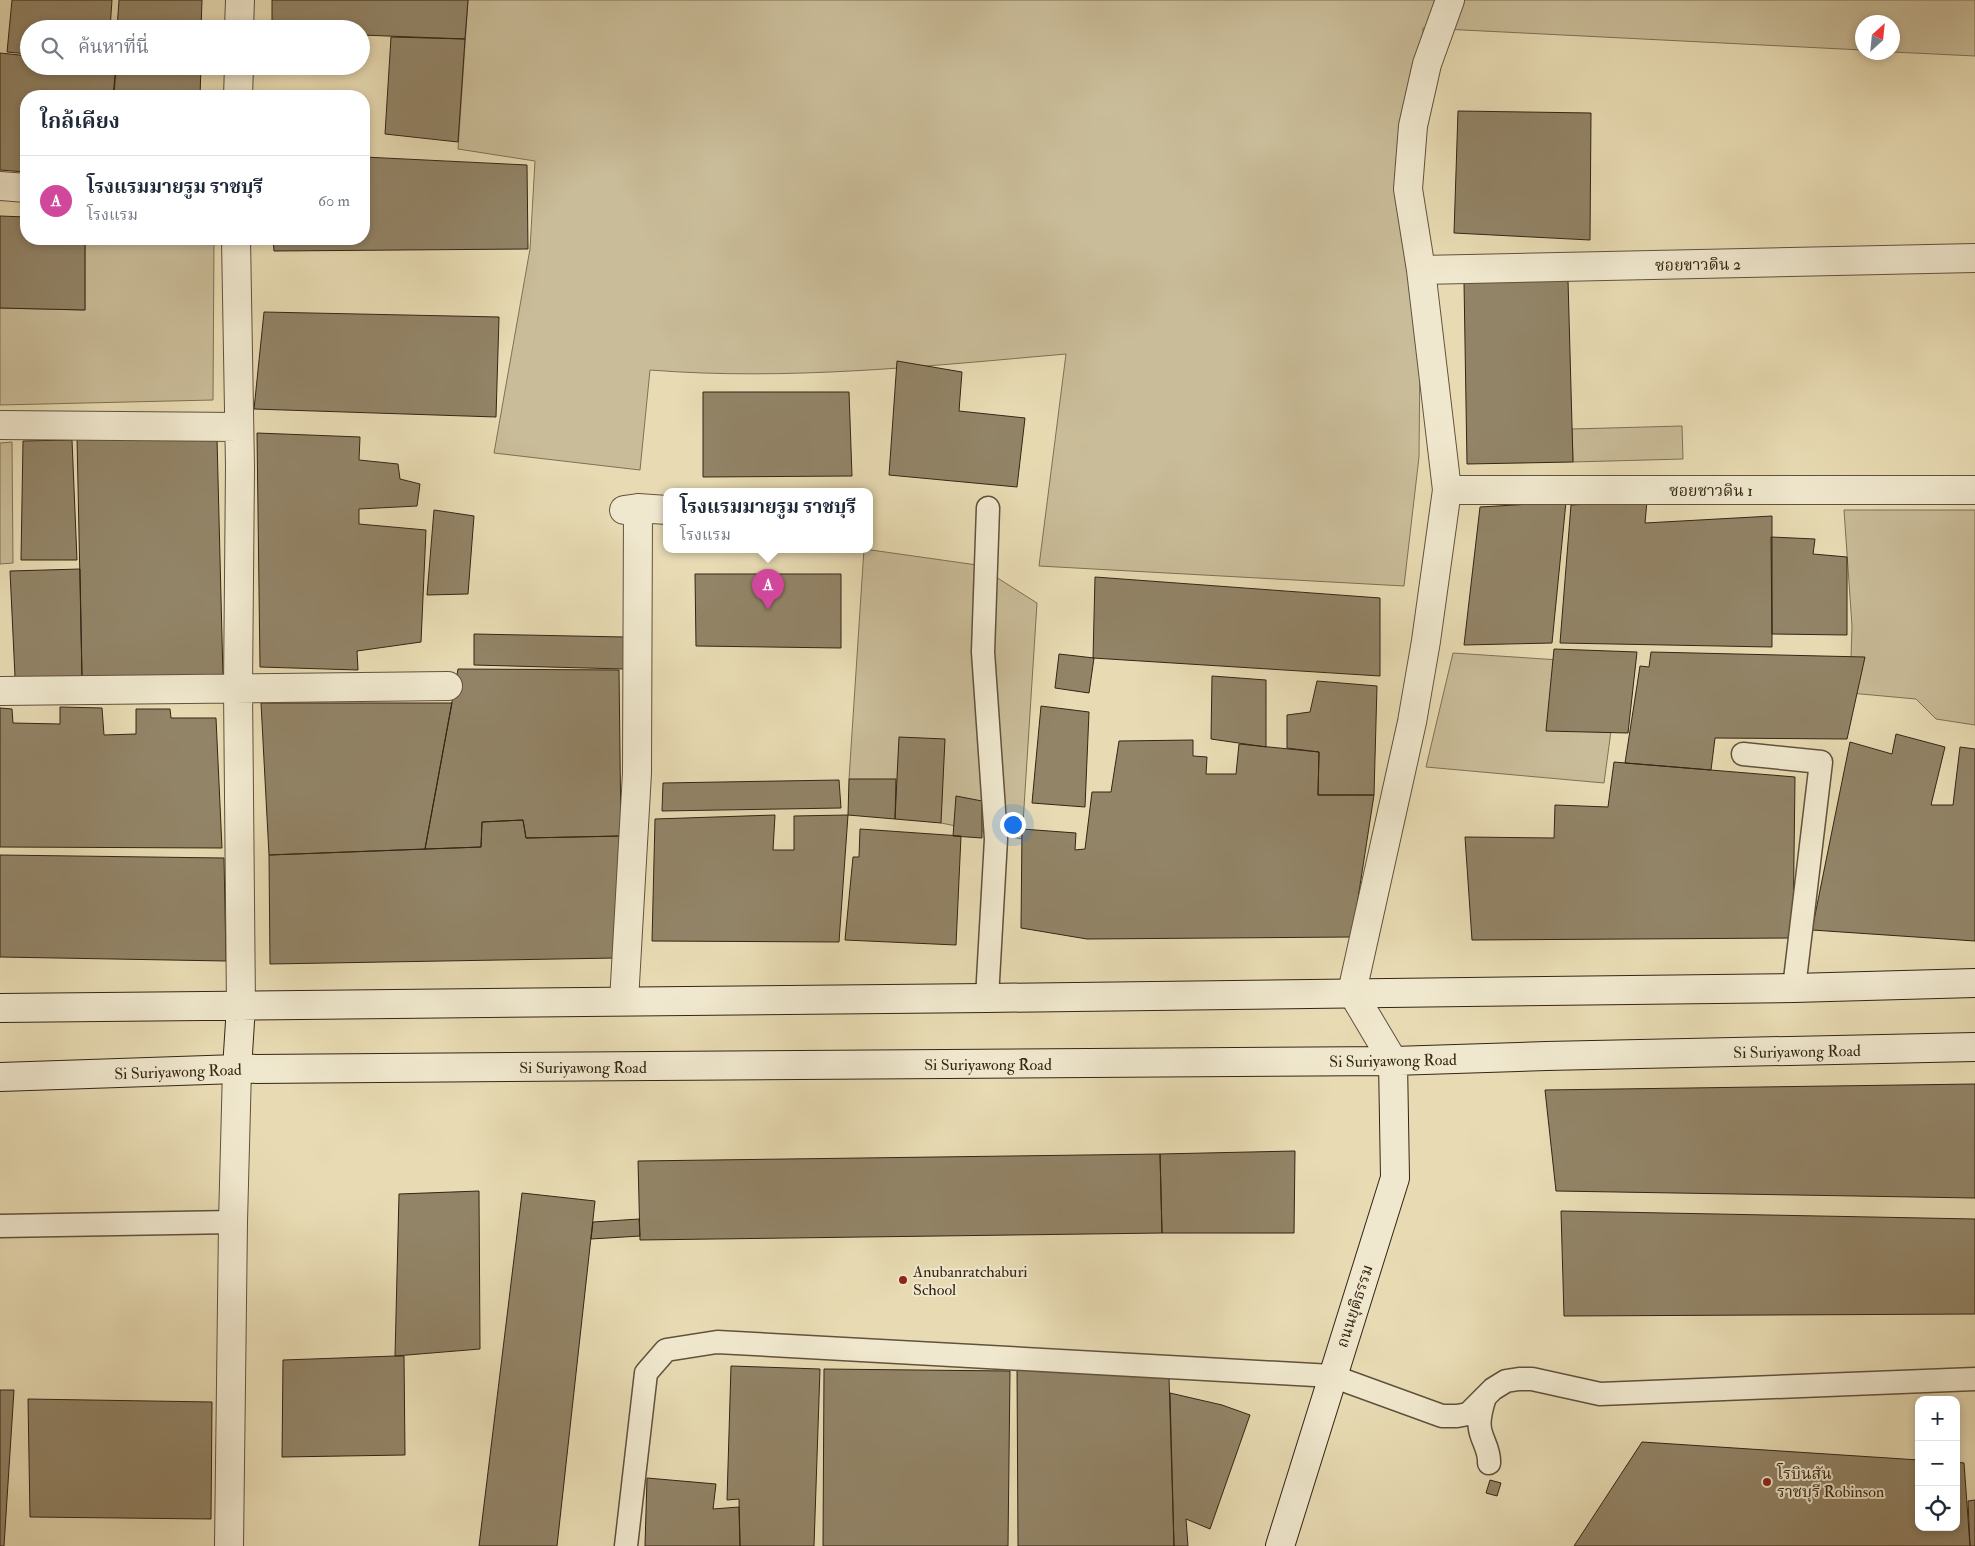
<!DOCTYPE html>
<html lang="th">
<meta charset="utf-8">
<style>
:root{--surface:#fff;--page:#f2f2f3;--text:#1f2937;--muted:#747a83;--line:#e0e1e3;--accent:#8f2418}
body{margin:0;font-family:"IM FELL Double Pica","Noto Serif Thai",serif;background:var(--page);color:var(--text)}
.controls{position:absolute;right:15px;bottom:15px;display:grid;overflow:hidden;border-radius:10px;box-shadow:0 2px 8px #0003}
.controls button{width:45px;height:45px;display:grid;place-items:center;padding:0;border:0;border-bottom:1px solid var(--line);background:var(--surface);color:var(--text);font:25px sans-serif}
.compass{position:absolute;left:1855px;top:15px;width:45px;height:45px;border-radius:50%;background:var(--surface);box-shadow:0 2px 8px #0003;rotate:27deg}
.you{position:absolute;left:1012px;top:824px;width:18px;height:18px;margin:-12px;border:4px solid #fff;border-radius:50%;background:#1a73e8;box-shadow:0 0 0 8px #1a73e833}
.badge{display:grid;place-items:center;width:32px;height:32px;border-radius:50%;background:var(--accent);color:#fff;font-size:16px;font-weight:700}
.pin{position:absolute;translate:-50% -41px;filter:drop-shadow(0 1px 2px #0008)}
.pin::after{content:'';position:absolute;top:26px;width:18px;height:15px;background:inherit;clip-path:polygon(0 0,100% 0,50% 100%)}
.popup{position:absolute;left:663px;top:488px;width:210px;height:65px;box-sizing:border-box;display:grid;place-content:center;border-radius:10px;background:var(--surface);filter:drop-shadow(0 1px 4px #0005);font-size:16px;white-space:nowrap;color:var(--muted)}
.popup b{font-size:19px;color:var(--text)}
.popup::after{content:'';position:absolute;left:50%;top:100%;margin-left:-10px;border:10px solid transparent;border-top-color:var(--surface)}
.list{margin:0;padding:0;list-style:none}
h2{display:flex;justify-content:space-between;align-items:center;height:65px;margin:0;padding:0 20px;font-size:21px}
h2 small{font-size:16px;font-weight:400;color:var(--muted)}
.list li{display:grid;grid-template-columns:32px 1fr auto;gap:15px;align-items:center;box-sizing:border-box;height:90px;padding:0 20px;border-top:1px solid var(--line)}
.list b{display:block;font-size:19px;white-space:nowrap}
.list p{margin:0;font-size:16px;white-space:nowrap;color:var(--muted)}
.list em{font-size:16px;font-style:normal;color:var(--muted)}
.icon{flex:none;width:28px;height:28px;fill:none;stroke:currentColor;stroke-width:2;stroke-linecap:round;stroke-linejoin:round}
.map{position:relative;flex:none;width:1975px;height:1546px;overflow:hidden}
.search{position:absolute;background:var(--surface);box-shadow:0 2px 8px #0003;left:20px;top:20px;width:350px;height:55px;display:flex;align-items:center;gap:12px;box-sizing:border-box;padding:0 18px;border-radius:28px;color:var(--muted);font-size:19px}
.panel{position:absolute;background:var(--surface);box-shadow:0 2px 8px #0003;left:20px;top:90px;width:350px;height:155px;border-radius:20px}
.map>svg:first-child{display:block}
</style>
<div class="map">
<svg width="1975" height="1546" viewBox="0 0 1975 1546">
<rect width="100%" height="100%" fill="#e8dbb3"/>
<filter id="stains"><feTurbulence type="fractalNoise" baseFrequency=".004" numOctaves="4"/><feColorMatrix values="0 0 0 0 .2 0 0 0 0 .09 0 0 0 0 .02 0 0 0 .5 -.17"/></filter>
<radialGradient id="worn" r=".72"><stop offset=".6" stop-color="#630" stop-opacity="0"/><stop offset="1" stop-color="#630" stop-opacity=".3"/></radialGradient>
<!-- green -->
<path fill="#c9bc98" stroke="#7e7056" d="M 468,0 L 1975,0 L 1975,56 L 1893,52 L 1892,22 L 1862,22 L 1862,50 L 1423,28 L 1419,457 L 1404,586 L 1039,566 L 1066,354 C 928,366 788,381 650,370 L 640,470 L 494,453 L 530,249 L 535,161 L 458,149 Z
M 85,239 L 214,239 L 213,400 L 0,405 L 0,308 L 85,310 Z
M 1682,426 L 1683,459 L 1573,462 L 1572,429 Z
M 12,442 L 13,563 L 0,564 L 0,443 Z
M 1844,510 L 1975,510 L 1975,725 L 1936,719 L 1916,699 L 1850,693 L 1852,626 Z
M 864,549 L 977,565 L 1037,603 L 1022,839 L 941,823 L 849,779 Z
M 1453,653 L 1620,664 L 1604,783 L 1426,767 Z"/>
<!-- building -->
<path fill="#928467" stroke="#342514" d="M 12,0 L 112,0 L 110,29 L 29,29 L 29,54 L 7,52 Z
M 119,0 L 202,0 L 201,29 L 117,29 Z
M 272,0 L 468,0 L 465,39 L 361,35 L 361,29 L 272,29 Z
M 391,37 L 465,39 L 458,142 L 385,134 Z
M 0,53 L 29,56 L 29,66 L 116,66 L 113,96 L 26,96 L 26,172 L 0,170 Z
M 116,66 L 201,66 L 200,96 L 114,96 Z
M 1458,111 L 1591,113 L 1590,240 L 1454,233 Z
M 364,157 L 527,165 L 528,249 L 274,251 L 273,239 L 364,239 Z
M 0,216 L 26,217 L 26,239 L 85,239 L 85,310 L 0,308 Z
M 1568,280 L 1573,462 L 1467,464 L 1464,282 Z
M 264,312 L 499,317 L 496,417 L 254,409 Z
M 897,361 L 962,372 L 959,411 L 1025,418 L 1017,487 L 889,475 Z
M 703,392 L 849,392 L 852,476 L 703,477 Z
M 257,433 L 360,437 L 359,460 L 398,464 L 400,479 L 420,484 L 417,506 L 359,509 L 359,524 L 426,530 L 421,642 L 357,651 L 358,670 L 260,667 Z
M 77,437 L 217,438 L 223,677 L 82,678 Z
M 72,440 L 77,560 L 21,560 L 23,441 Z
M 1647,501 L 1645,523 L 1772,516 L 1772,647 L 1560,643 L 1571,505 Z
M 1566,502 L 1552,643 L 1464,645 L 1480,507 Z
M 434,510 L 474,516 L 468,594 L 427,595 Z
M 1771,537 L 1815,539 L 1813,554 L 1847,557 L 1847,635 L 1772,634 Z
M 80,569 L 82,678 L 15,677 L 10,571 Z
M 695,574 L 841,574 L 841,648 L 696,646 Z
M 1095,577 L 1380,598 L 1380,676 L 1093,658 Z
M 474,634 L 624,637 L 624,669 L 474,665 Z
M 1554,649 L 1637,652 L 1628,733 L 1546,731 Z
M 1651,652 L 1865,657 L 1847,739 L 1715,738 L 1711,770 L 1625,763 L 1640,666 L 1649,667 Z
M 1059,654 L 1094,658 L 1089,693 L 1055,688 Z
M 458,669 L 619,670 L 621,836 L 526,838 L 523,820 L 482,822 L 481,847 L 425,849 Z
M 1212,676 L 1266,680 L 1266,747 L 1211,739 Z
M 1317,681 L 1377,686 L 1374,795 L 1318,795 L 1319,752 L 1287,748 L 1287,715 L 1310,712 Z
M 261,703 L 452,703 L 425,849 L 269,855 Z
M 1041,706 L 1089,712 L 1085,807 L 1032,803 Z
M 60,707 L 102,708 L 104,735 L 136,734 L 136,709 L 170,709 L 171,718 L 216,718 L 222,848 L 0,847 L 0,708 L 12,709 L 13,723 L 60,724 Z
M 1896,734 L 1945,747 L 1931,805 L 1953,805 L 1960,747 L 1975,749 L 1975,941 L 1812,930 L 1850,742 L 1892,754 Z
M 899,737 L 945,739 L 941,823 L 895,819 Z
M 1193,740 L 1193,756 L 1207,757 L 1206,774 L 1236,774 L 1239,744 L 1319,752 L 1318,795 L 1374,795 L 1352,937 L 1087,939 L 1021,928 L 1022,829 L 1076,833 L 1075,850 L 1085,849 L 1092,792 L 1111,792 L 1119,741 Z
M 1614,762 L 1795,777 L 1793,938 L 1472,940 L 1465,837 L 1554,838 L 1555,805 L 1608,807 Z
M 849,779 L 896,779 L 895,819 L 848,815 Z
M 839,780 L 841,808 L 662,811 L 663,783 Z
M 956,796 L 982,801 L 982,838 L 953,836 Z
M 775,815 L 773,850 L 794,850 L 794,816 L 848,815 L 839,942 L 652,941 L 655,819 Z
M 523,820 L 526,838 L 621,836 L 616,958 L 270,964 L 269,855 L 481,847 L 482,822 Z
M 860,829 L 961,836 L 956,945 L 845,940 L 853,857 L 859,857 Z
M 0,855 L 224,858 L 226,961 L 0,957 Z
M 1975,1084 L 1975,1198 L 1556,1191 L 1545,1090 Z
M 1295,1151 L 1294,1233 L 1162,1233 L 1160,1154 Z
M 1160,1154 L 1162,1233 L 640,1240 L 638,1161 Z
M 479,1191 L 480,1349 L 395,1356 L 399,1194 Z
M 522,1193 L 595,1201 L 557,1546 L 479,1546 Z
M 1561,1211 L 1975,1219 L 1975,1314 L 1564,1316 Z
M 639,1219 L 640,1236 L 591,1239 L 593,1222 Z
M 395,1356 L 404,1356 L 405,1455 L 282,1457 L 283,1360 Z
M 1017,1365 L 1169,1377 L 1174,1546 L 1018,1546 Z
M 731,1366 L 820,1369 L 814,1546 L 740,1546 L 739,1499 L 727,1500 Z
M 824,1369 L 1010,1371 L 1008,1546 L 823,1546 Z
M 0,1390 L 14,1390 L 4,1546 L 0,1546 Z
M 1170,1393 L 1222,1405 L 1250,1415 L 1210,1529 L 1186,1519 L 1188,1546 L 1174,1546 Z
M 28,1399 L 212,1402 L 211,1519 L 30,1517 Z
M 1642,1442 L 1919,1460 L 1919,1527 L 1956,1527 L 1956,1462 L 1964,1463 L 1970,1546 L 1574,1546 Z
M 647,1478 L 716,1484 L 713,1509 L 739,1507 L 740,1546 L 645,1546 Z
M 1490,1480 L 1501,1483 L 1497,1496 L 1486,1493 Z
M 1975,1500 L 1975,1546 L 1970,1546 L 1968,1501 Z"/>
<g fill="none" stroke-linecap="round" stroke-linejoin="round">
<!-- lane casing -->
<g stroke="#61523c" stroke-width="25">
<path id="lane" d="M 1743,754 L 1821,762 L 1794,988
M 987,998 L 996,839 L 983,652 L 988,508
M 0,1226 L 233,1222
M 1485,1397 C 1482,1407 1478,1418 1480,1429 C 1482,1441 1490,1450 1489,1463
M 626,1546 L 646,1373 L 666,1350 L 717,1342 L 1332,1376 L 1442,1416 L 1457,1416 L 1468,1414 L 1493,1389 L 1506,1381 L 1519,1379 L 1532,1379 L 1600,1394 L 1975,1379"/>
</g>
<!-- street casing -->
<g stroke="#61523c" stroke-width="30">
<path id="street" d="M 239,29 L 240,0
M 238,96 L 239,66
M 0,186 L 26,188
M 236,239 L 240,467 L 238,689 L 241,1006
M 1421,270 L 1975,258
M 0,425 L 239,427
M 1447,490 L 1975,490
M 624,510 L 638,508 L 667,510
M 0,691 L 448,686
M 624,1001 L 637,773 L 638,508
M 1393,1061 L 1352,992 L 1412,722 L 1426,641 L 1447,490 L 1421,270 L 1408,189 L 1413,126 L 1427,64 L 1450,0
M 229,1546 L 233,1222 L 237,1069"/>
</g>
<!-- secondary casing -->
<g stroke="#342514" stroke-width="30">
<path id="secondary" d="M 0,1008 L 987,998 L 1794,988 L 1975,983
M 237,1069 L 241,1006
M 0,1077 L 237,1069 L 1393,1061 L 1546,1056 L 1975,1047
M 1280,1546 L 1395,1178 L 1393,1061"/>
</g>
<!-- lane -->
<use href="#lane" stroke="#f0e8ce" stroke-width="22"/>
<!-- street -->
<use href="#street" stroke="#f0e8ce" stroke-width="28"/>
<!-- secondary -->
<use href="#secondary" stroke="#f0e8ce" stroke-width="28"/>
</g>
<!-- markers -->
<g fill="#8f2418" stroke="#f0e8ce" stroke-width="2">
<circle cx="903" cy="1280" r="5"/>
<circle cx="1767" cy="1482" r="5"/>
</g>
<g text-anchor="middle" stroke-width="4" stroke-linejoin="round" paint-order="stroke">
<!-- street labels -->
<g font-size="16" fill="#342514" stroke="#f0e8ce">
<text transform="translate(1698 264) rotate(-1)" y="6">ซอยขาวดิน 2</text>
<text x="1711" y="496">ซอยชาวดิน 1</text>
<text transform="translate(1797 1051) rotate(-1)" y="6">Si Suriyawong Road</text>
<text transform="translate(1393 1060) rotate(-1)" y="6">Si Suriyawong Road</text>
<text x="988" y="1070">Si Suriyawong Road</text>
<text x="583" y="1073">Si Suriyawong Road</text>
<text transform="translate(178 1071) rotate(-2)" y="6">Si Suriyawong Road</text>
<text transform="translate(1354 1306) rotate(-72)" y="6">ถนนยุติธรรม</text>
</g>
<!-- poi labels -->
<g font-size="16" fill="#342514" stroke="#f0e8ce" text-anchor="start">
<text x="913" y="1277">Anubanratchaburi<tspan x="913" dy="18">School</tspan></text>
<text x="1777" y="1479">โรบินสัน<tspan x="1777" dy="18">ราชบุรี Robinson</tspan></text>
</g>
</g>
<rect width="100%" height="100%" filter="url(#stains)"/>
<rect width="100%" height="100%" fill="url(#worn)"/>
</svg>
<div class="controls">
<button>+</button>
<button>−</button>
<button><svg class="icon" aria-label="locate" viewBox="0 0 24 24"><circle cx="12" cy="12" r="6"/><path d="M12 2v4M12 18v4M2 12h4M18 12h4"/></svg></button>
</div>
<svg class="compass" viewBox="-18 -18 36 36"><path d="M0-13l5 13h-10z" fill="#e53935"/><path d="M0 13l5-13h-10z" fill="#747a83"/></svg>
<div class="you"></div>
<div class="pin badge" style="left:768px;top:610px;background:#d1479c">A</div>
<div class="popup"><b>โรงแรมมายรูม ราชบุรี</b>โรงแรม</div>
<div class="search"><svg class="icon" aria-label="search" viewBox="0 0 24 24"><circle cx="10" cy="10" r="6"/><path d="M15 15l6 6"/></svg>ค้นหาที่นี่</div>
<section class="panel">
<h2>ใกล้เคียง<small></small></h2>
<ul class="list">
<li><span class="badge" style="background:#d1479c">A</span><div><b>โรงแรมมายรูม ราชบุรี</b><p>โรงแรม</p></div><em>60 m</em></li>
</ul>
</section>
</div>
